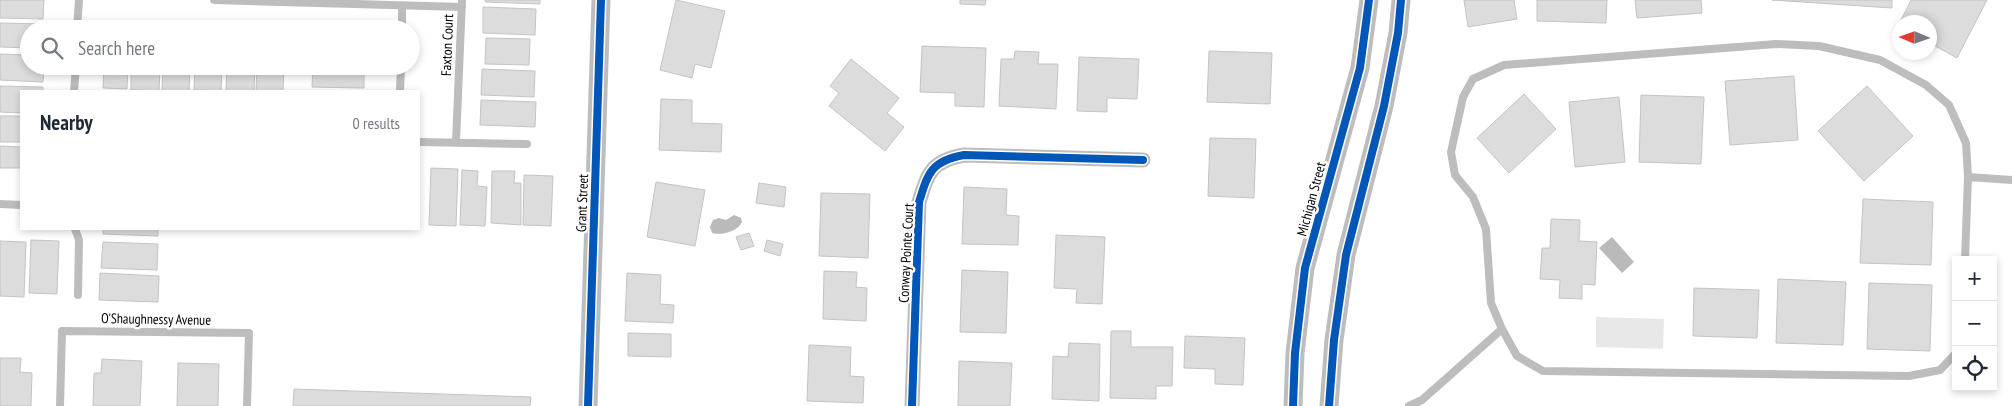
<!DOCTYPE html>
<meta charset="utf-8">
<style>
:root{--surface:#fff;--page:#f2f2f3;--text:#1f2937;--muted:#747a83;--line:#e0e1e3}
body{margin:0;font-family:"PT Sans Narrow",sans-serif;background:var(--page);color:var(--text)}
.controls{position:absolute;right:15px;bottom:15px;display:grid;overflow:hidden;border-radius:0px;box-shadow:0 2px 8px #0003}
.controls button{width:45px;height:45px;display:grid;place-items:center;padding:0;border:0;border-bottom:1px solid var(--line);background:var(--surface);color:var(--text);font:25px sans-serif}
.compass{position:absolute;left:1892px;top:15px;width:45px;height:45px;border-radius:50%;background:var(--surface);box-shadow:0 2px 8px #0003;rotate:272deg}
.list{margin:0;padding:0;list-style:none}
h2{display:flex;justify-content:space-between;align-items:center;height:65px;margin:0;padding:0 20px;font-size:21px}
h2 small{font-size:16px;font-weight:400;color:var(--muted)}
.icon{flex:none;width:28px;height:28px;fill:none;stroke:currentColor;stroke-width:2;stroke-linecap:round;stroke-linejoin:round}
.map{position:relative;flex:none;width:2012px;height:406px;overflow:hidden}
.search{position:absolute;background:var(--surface);box-shadow:0 2px 8px #0003;left:20px;top:20px;width:400px;height:55px;display:flex;align-items:center;gap:12px;box-sizing:border-box;padding:0 18px;border-radius:28px;color:var(--muted);font-size:19px}
.panel{position:absolute;background:var(--surface);box-shadow:0 2px 8px #0003;left:20px;top:90px;width:400px;height:140px;border-radius:0px}
.map>svg:first-child{display:block}
</style>
<div class="map">
<svg width="2012" height="406" viewBox="0 0 2012 406">
<rect width="100%" height="100%" fill="#fff"/>
<!-- green -->
<path fill="#e8e8e8" d="M 1596,317 L 1664,319 L 1663,349 L 1596,347 Z"/>
<!-- water -->
<path fill="#bababa" d="M 734,215 L 741,218 L 742,222 C 738,231 722,236 712,233 L 710,227 L 713,220 L 719,218 L 726,220 Z
M 1612,237 L 1634,262 L 1622,273 L 1599,248 Z"/>
<!-- building -->
<path fill="#dcdcdc" stroke="#c4c4c4" d="M 0,0 L 44,0 L 43,19 L 0,18 Z
M 485,0 L 540,0 L 540,4 L 485,2 Z
M 676,0 L 725,11 L 711,68 L 695,64 L 692,78 L 660,70 Z
M 960,0 L 986,0 L 985,5 L 960,4 Z
M 1464,0 L 1514,0 L 1517,19 L 1468,27 Z
M 1537,0 L 1607,0 L 1606,23 L 1537,21 Z
M 1635,0 L 1701,0 L 1702,13 L 1637,18 Z
M 1772,0 L 1892,0 L 1892,8 Z
M 1911,0 L 1987,0 L 1957,58 L 1930,43 L 1930,22 L 1900,22 L 1900,27 L 1898,26 Z
M 483,7 L 536,9 L 535,35 L 483,33 Z
M 0,23 L 45,24 L 45,29 L 29,29 L 29,48 L 0,47 Z
M 311,23 L 353,25 L 353,29 L 311,29 Z
M 486,38 L 530,39 L 529,65 L 485,64 Z
M 922,46 L 986,48 L 984,107 L 955,106 L 955,93 L 920,92 Z
M 1015,51 L 1039,52 L 1038,64 L 1058,64 L 1056,109 L 999,106 L 1001,59 L 1014,59 Z
M 1209,51 L 1272,53 L 1270,104 L 1207,102 Z
M 0,54 L 29,55 L 29,66 L 44,66 L 43,82 L 0,80 Z
M 1079,57 L 1139,59 L 1137,99 L 1107,98 L 1107,112 L 1077,111 Z
M 851,59 L 899,98 L 887,113 L 904,127 L 885,151 L 829,106 L 839,93 L 830,86 Z
M 104,66 L 128,66 L 127,89 L 103,88 Z
M 131,66 L 160,66 L 159,91 L 131,90 Z
M 163,66 L 190,66 L 189,91 L 162,91 Z
M 195,66 L 222,66 L 221,91 L 194,90 Z
M 227,66 L 255,66 L 254,91 L 226,91 Z
M 257,66 L 284,66 L 283,91 L 256,91 Z
M 313,66 L 364,66 L 364,88 L 312,87 Z
M 482,69 L 535,71 L 534,97 L 481,95 Z
M 1794,76 L 1798,140 L 1730,145 L 1725,81 Z
M 0,86 L 43,87 L 43,91 L 21,91 L 21,113 L 0,112 Z
M 1867,86 L 1913,136 L 1864,181 L 1818,131 Z
M 1524,94 L 1556,129 L 1509,173 L 1477,138 Z
M 1641,95 L 1704,97 L 1701,164 L 1639,162 Z
M 1619,97 L 1625,162 L 1575,167 L 1569,102 Z
M 661,99 L 692,100 L 692,123 L 722,124 L 721,152 L 659,150 Z
M 481,100 L 536,102 L 535,127 L 480,125 Z
M 0,116 L 21,116 L 21,142 L 0,142 Z
M 1210,138 L 1256,139 L 1254,198 L 1208,196 Z
M 0,146 L 21,147 L 21,168 L 0,168 Z
M 431,168 L 458,169 L 456,226 L 429,225 Z
M 462,170 L 478,171 L 477,186 L 487,187 L 485,226 L 460,225 Z
M 492,171 L 515,171 L 514,183 L 521,183 L 521,225 L 491,223 Z
M 524,175 L 553,176 L 551,226 L 523,225 Z
M 656,182 L 705,190 L 695,246 L 647,237 Z
M 759,183 L 786,187 L 784,207 L 756,203 Z
M 964,187 L 1007,189 L 1006,215 L 1019,216 L 1018,245 L 962,244 Z
M 821,193 L 870,194 L 868,258 L 819,256 Z
M 1863,199 L 1933,202 L 1931,265 L 1860,263 Z
M 1551,219 L 1580,220 L 1579,241 L 1597,242 L 1595,285 L 1582,284 L 1582,299 L 1559,298 L 1560,280 L 1540,279 L 1542,248 L 1550,248 Z
M 103,229 L 158,229 L 158,236 L 103,234 Z
M 749,233 L 754,246 L 741,250 L 736,237 Z
M 1056,235 L 1105,237 L 1102,304 L 1076,303 L 1077,289 L 1054,288 Z
M 31,240 L 59,241 L 57,294 L 29,293 Z
M 767,240 L 783,244 L 780,256 L 764,251 Z
M 0,241 L 26,242 L 24,297 L 0,296 Z
M 103,242 L 158,244 L 157,270 L 101,268 Z
M 962,270 L 1008,272 L 1006,333 L 960,332 Z
M 824,271 L 857,272 L 856,287 L 867,288 L 866,321 L 823,319 Z
M 100,273 L 159,276 L 158,302 L 99,300 Z
M 627,273 L 661,275 L 660,304 L 674,305 L 673,323 L 625,321 Z
M 1778,279 L 1846,282 L 1843,345 L 1776,343 Z
M 1869,283 L 1932,285 L 1930,351 L 1867,349 Z
M 1694,288 L 1759,290 L 1757,338 L 1693,336 Z
M 1111,331 L 1131,331 L 1131,347 L 1173,347 L 1172,386 L 1156,386 L 1156,399 L 1110,398 Z
M 628,333 L 671,334 L 671,357 L 628,356 Z
M 1185,336 L 1245,338 L 1243,385 L 1215,384 L 1215,369 L 1184,368 Z
M 1069,343 L 1100,344 L 1099,401 L 1052,399 L 1053,356 L 1068,357 Z
M 809,345 L 851,347 L 850,376 L 864,377 L 863,403 L 807,401 Z
M 0,358 L 21,358 L 20,372 L 32,373 L 31,406 L 0,406 Z
M 102,359 L 142,361 L 140,406 L 93,406 L 94,373 L 101,373 Z
M 959,361 L 1012,363 L 1010,406 L 958,406 Z
M 178,363 L 219,364 L 218,406 L 177,406 Z
M 294,389 L 531,397 L 530,406 L 293,406 Z"/>
<g fill="none" stroke-linecap="round" stroke-linejoin="round">
<!-- service -->
<path stroke="#bdbdbd" stroke-width="8" d="M 214,0 L 462,7
M 77,29 L 79,0
M 402,29 L 402,6
M 74,91 L 76,66
M 400,91 L 401,66
M 419,142 L 527,144
M 456,142 L 462,0
M 1968,177 L 2012,180
M 0,204 L 21,205
M 75,229 L 79,240 L 78,295
M 1956,353 L 1940,370 L 1909,376 L 1543,371 L 1517,356 L 1502,329 L 1491,303 L 1486,229 L 1473,197 L 1455,175 L 1451,152 L 1463,97 L 1473,79 L 1504,65 L 1776,44 L 1819,46 L 1880,60 L 1926,85 L 1949,105 L 1966,143 L 1968,177 L 1965,260
M 60,406 L 62,331 L 249,333 L 247,406
M 1409,406 L 1422,400 L 1502,329"/>
<!-- minor -->
<path stroke="#bdbdbd" stroke-width="15" d="M 912,406 L 919,202 C 928,173 931,161 964,155 L 1143,160"/>
<!-- tertiary -->
<path stroke="#bdbdbd" stroke-width="19" d="M 588,406 L 601,0
M 1293,406 L 1295,353 L 1305,268 L 1360,68 L 1369,0
M 1329,406 L 1334,340 L 1346,255 L 1384,106 L 1398,33 L 1401,0"/>
<!-- cycleway casing -->
<g stroke="#fff" stroke-width="11">
<path id="cycleway" d="M 588,406 L 601,0
M 912,406 L 919,202 C 928,173 931,161 964,155 L 1143,160
M 1293,406 L 1295,353 L 1305,268 L 1360,68 L 1369,0
M 1329,406 L 1334,340 L 1346,255 L 1384,106 L 1398,33 L 1401,0"/>
</g>
<!-- cycleway -->
<use href="#cycleway" stroke="#0057b8" stroke-width="8"/>
</g>
<g text-anchor="middle" stroke-width="5" stroke-linejoin="round" paint-order="stroke">
<!-- street labels -->
<g font-size="14" fill="#000" stroke="#fff">
<text transform="translate(447 45) rotate(-88)" y="5">Faxton Court</text>
<text transform="translate(1311 199) rotate(-75)" y="5">Michigan Street</text>
<text transform="translate(582 203) rotate(-88)" y="5">Grant Street</text>
<text transform="translate(906 253) rotate(-87)" y="5">Conway Pointe Court</text>
<text transform="translate(156 319) rotate(1)" y="5">O'Shaughnessy Avenue</text>
</g>
</g>
</svg>
<div class="controls">
<button>+</button>
<button>−</button>
<button><svg class="icon" aria-label="locate" viewBox="0 0 24 24"><circle cx="12" cy="12" r="6"/><path d="M12 2v4M12 18v4M2 12h4M18 12h4"/></svg></button>
</div>
<svg class="compass" viewBox="-18 -18 36 36"><path d="M0-13l5 13h-10z" fill="#e53935"/><path d="M0 13l5-13h-10z" fill="#747a83"/></svg>
<div class="search"><svg class="icon" aria-label="search" viewBox="0 0 24 24"><circle cx="10" cy="10" r="6"/><path d="M15 15l6 6"/></svg>Search here</div>
<section class="panel">
<h2>Nearby<small>0 results</small></h2>
<ul class="list">
</ul>
</section>
</div>
